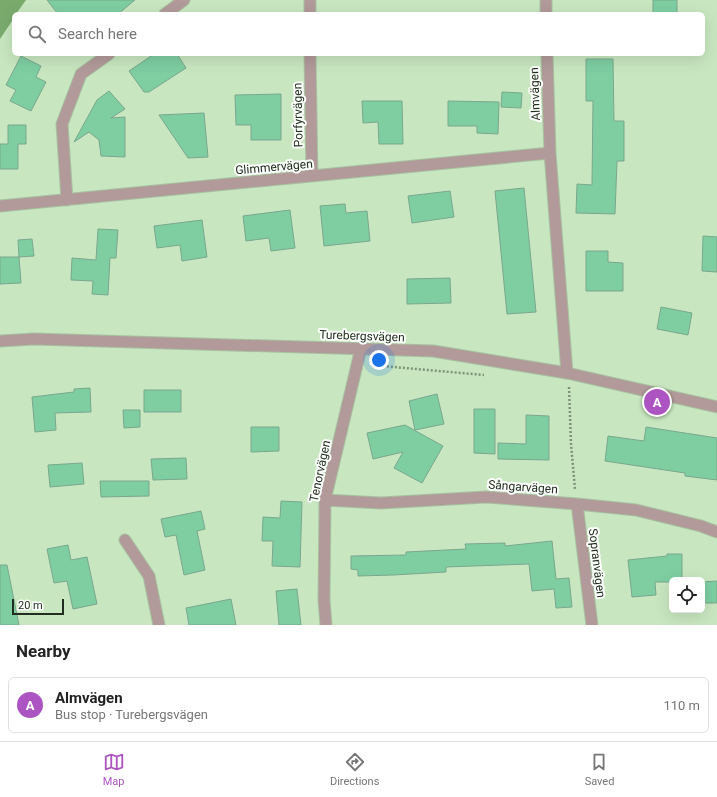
<!DOCTYPE html>
<meta charset="utf-8">
<style>
:root{--surface:#fff;--page:#f6f6f6;--text:#222;--muted:#767676;--line:#e0e0e0;--accent:#ac55c2}
body{margin:0;font-family:Roboto,sans-serif;background:var(--page);color:var(--text)}
.controls{position:absolute;right:12px;bottom:12px;display:grid;overflow:hidden;border-radius:6px;box-shadow:0 4px 16px #0002}
.controls button{width:36px;height:36px;display:grid;place-items:center;padding:0;border:0;border-bottom:1px solid var(--line);background:var(--surface);color:var(--text);font:20px sans-serif}
.scale{position:absolute;left:12px;bottom:10px;width:52px;box-sizing:border-box;padding-left:4px;border:2px solid #212d1e;border-top:0;font-size:11px;line-height:14px;white-space:nowrap;color:#212d1e;-webkit-text-stroke:3px #fcfffb;paint-order:stroke}
.you{position:absolute;left:379px;top:360px;width:14px;height:14px;margin:-10px;border:3px solid #fff;border-radius:50%;background:#1a73e8;box-shadow:0 0 0 6px #1a73e833}
.badge{display:grid;place-items:center;width:26px;height:26px;border-radius:50%;background:var(--accent);color:#fff;font-size:13px;font-weight:700}
.pin{position:absolute;translate:-50% -50%;border:2px solid #fff;box-shadow:0 1px 4px #0006}
.list{margin:0;padding:0;list-style:none}
h2{display:flex;justify-content:space-between;align-items:center;height:52px;margin:0;padding:0 16px;font-size:17px}
h2 small{font-size:13px;font-weight:400;color:var(--muted)}
.list li{display:grid;grid-template-columns:26px 1fr auto;gap:12px;align-items:center;box-sizing:border-box;height:56px;margin:0 8px 8px;padding:0 8px;border:1px solid var(--line);border-radius:6px}
.list b{display:block;font-size:15px;white-space:nowrap}
.list p{margin:0;font-size:13px;white-space:nowrap;color:var(--muted)}
.list em{font-size:13px;font-style:normal;color:var(--muted)}
.icon{flex:none;width:22px;height:22px;fill:none;stroke:currentColor;stroke-width:2;stroke-linecap:round;stroke-linejoin:round}
.map{position:relative;flex:none;width:717px;height:625px;overflow:hidden}
.search{position:absolute;background:var(--surface);box-shadow:0 4px 16px #0002;left:12px;right:12px;top:12px;height:44px;display:flex;align-items:center;gap:10px;box-sizing:border-box;padding:0 14px;border-radius:6px;color:var(--muted);font-size:15px}
.sheet{height:116px;background:var(--surface)}
nav{display:flex;justify-content:space-around;align-items:center;box-sizing:border-box;height:56px;border-top:1px solid var(--line);background:var(--surface);font-size:11px;color:var(--muted)}
nav a{display:grid;justify-items:center;gap:2px}
nav .on{color:var(--accent)}
.map>svg:first-child{display:block}
</style>
<div class="map">
<svg width="717" height="625" viewBox="0 0 717 625">
<rect width="100%" height="100%" fill="#c8e7c0"/>
<!-- forest -->
<path fill="#7aab6d" d="M 0,0 L 26,0 L 16,14 L 14,14 L 14,18 L 0,39 Z"/>
<!-- building -->
<path fill="#7ecea2" stroke="#7aa78d" d="M 47,0 L 135,0 L 118,14 L 58,14 Z
M 653,0 L 677,0 L 677,14 L 653,14 Z
M 154,54 L 177,54 L 186,68 L 149,92 L 144,92 L 129,71 Z
M 21,56 L 41,66 L 36,77 L 46,82 L 31,111 L 10,101 L 16,90 L 6,85 Z
M 586,59 L 613,59 L 614,121 L 624,121 L 624,161 L 617,161 L 615,214 L 576,213 L 577,184 L 592,185 L 593,101 L 586,101 Z
M 109,91 L 125,109 L 111,118 L 125,117 L 125,157 L 101,156 L 99,140 L 89,132 L 74,142 L 97,100 Z
M 502,92 L 522,93 L 521,108 L 501,107 Z
M 281,94 L 281,140 L 251,140 L 251,125 L 236,125 L 235,95 Z
M 362,101 L 402,101 L 403,144 L 379,144 L 378,122 L 363,123 Z
M 448,101 L 499,102 L 498,134 L 477,133 L 477,126 L 448,126 Z
M 204,113 L 208,157 L 188,158 L 159,115 Z
M 8,125 L 26,125 L 26,144 L 18,144 L 18,169 L 0,169 L 0,144 L 8,144 Z
M 524,188 L 536,312 L 507,314 L 495,191 Z
M 450,191 L 454,217 L 412,223 L 408,196 Z
M 345,204 L 346,213 L 367,211 L 370,241 L 324,246 L 320,206 Z
M 290,210 L 295,248 L 271,251 L 269,238 L 246,241 L 243,216 Z
M 202,220 L 207,257 L 182,261 L 180,245 L 157,248 L 154,226 Z
M 98,229 L 118,230 L 116,258 L 110,258 L 108,295 L 92,294 L 93,281 L 71,280 L 72,258 L 96,260 Z
M 703,236 L 717,237 L 717,272 L 702,271 Z
M 32,239 L 34,256 L 19,257 L 18,240 Z
M 586,251 L 608,251 L 608,262 L 623,263 L 623,291 L 586,291 Z
M 0,257 L 19,257 L 21,283 L 0,284 Z
M 450,278 L 451,303 L 407,304 L 407,279 Z
M 661,307 L 692,313 L 688,335 L 657,329 Z
M 90,388 L 91,412 L 55,413 L 56,430 L 35,432 L 32,397 L 74,392 L 74,389 Z
M 144,390 L 181,390 L 181,412 L 144,412 Z
M 437,394 L 444,424 L 415,430 L 409,401 Z
M 474,409 L 495,409 L 495,454 L 474,453 Z
M 123,410 L 140,410 L 140,427 L 124,428 Z
M 526,415 L 549,416 L 549,460 L 498,459 L 498,443 L 526,444 Z
M 405,425 L 443,446 L 422,483 L 394,468 L 403,452 L 373,459 L 367,433 Z
M 251,427 L 279,427 L 279,451 L 251,452 Z
M 646,427 L 717,438 L 717,480 L 685,476 L 685,473 L 605,461 L 608,436 L 644,441 Z
M 186,458 L 187,479 L 153,480 L 151,459 Z
M 82,463 L 84,484 L 50,487 L 48,465 Z
M 100,481 L 149,481 L 149,496 L 101,497 Z
M 281,501 L 302,502 L 300,567 L 272,566 L 273,541 L 262,541 L 263,517 L 280,518 Z
M 201,511 L 205,529 L 197,531 L 205,570 L 184,575 L 176,535 L 165,537 L 161,519 Z
M 552,541 L 556,579 L 569,578 L 572,607 L 556,608 L 554,589 L 532,591 L 529,564 L 446,567 L 446,572 L 393,575 L 358,576 L 358,570 L 351,569 L 351,556 L 406,555 L 406,552 L 466,549 L 465,544 L 505,543 L 505,546 Z
M 68,545 L 71,560 L 87,557 L 97,604 L 73,609 L 67,581 L 54,583 L 47,549 Z
M 667,554 L 682,554 L 682,580 L 672,580 L 672,582 L 655,582 L 656,595 L 632,597 L 628,560 L 667,556 Z
M 0,565 L 7,565 L 19,625 L 0,625 Z
M 717,581 L 717,603 L 702,603 L 702,582 Z
M 297,589 L 301,625 L 279,625 L 276,591 Z
M 231,599 L 236,625 L 189,625 L 186,608 Z"/>
<g fill="none" stroke-linecap="round" stroke-linejoin="round">
<!-- minor casing -->
<g stroke="#a7c2a0" stroke-width="13">
<path id="minor" d="M 310,0 L 310,14
M 546,0 L 546,14
M 165,14 L 184,0
M 310,54 L 312,176
M 547,54 L 550,153 L 567,373
M 67,200 L 62,124 L 81,74 L 109,54
M 0,206 L 550,153
M 325,500 L 381,503 L 486,497 L 577,504 L 636,510 L 701,526 L 717,532
M 577,504 L 592,625
M 125,540 L 149,576 L 159,625
M 326,625 L 324,600 L 325,500 L 361,348"/>
</g>
<!-- tertiary casing -->
<g stroke="#a7c2a0" stroke-width="13">
<path id="tertiary" d="M 0,341 L 34,339 L 433,351 L 567,373 L 717,407"/>
</g>
<!-- path -->
<path stroke="#7d9377" stroke-width="2.5" stroke-dasharray="2 2" stroke-linecap="butt" d="M 371,365 L 484,375
M 569,387 L 571,444 L 575,489"/>
<!-- minor -->
<use href="#minor" stroke="#b29a9a" stroke-width="11"/>
<!-- tertiary -->
<use href="#tertiary" stroke="#b29a9a" stroke-width="11"/>
</g>
<g text-anchor="middle" stroke-width="4" stroke-linejoin="round" paint-order="stroke">
<!-- street labels -->
<g font-size="12" fill="#212d1e" stroke="#fcfffb">
<text transform="translate(535 94) rotate(-92)" y="4">Almvägen</text>
<text transform="translate(298 115) rotate(-91)" y="4">Porfyrvägen</text>
<text transform="translate(274 167) rotate(-5)" y="4">Glimmervägen</text>
<text transform="translate(362 336) rotate(2)" y="4">Turebergsvägen</text>
<text transform="translate(320 471) rotate(-78)" y="4">Tenorvägen</text>
<text transform="translate(523 487) rotate(4)" y="4">Sångarvägen</text>
<text transform="translate(597 563) rotate(83)" y="4">Sopranvägen</text>
</g>
</g>
</svg>
<div class="controls">
<button><svg class="icon" aria-label="locate" viewBox="0 0 24 24"><circle cx="12" cy="12" r="6"/><path d="M12 2v4M12 18v4M2 12h4M18 12h4"/></svg></button>
</div>
<div class="scale">20 m</div>
<div class="you"></div>
<div class="pin badge" style="left:657px;top:402px">A</div>
<div class="search"><svg class="icon" aria-label="search" viewBox="0 0 24 24"><circle cx="10" cy="10" r="6"/><path d="M15 15l6 6"/></svg>Search here</div>
</div>
<section class="sheet">
<h2>Nearby<small></small></h2>
<ul class="list">
<li><span class="badge">A</span><div><b>Almvägen</b><p>Bus stop · Turebergsvägen</p></div><em>110 m</em></li>
</ul>
</section>
<nav>
<a class="on"><svg class="icon" aria-label="map" viewBox="0 0 24 24"><path d="M3 6l6-2 6 2 6-2v14l-6 2-6-2-6 2zM9 4v14M15 6v14"/></svg>Map</a>
<a><svg class="icon" aria-label="directions" viewBox="0 0 24 24"><path d="M12 3l9 9-9 9-9-9zM9 14v-3h6M13 9l2 2-2 2"/></svg>Directions</a>
<a><svg class="icon" aria-label="saved" viewBox="0 0 24 24"><path d="M7 4h10v16l-5-4-5 4z"/></svg>Saved</a>
</nav>
